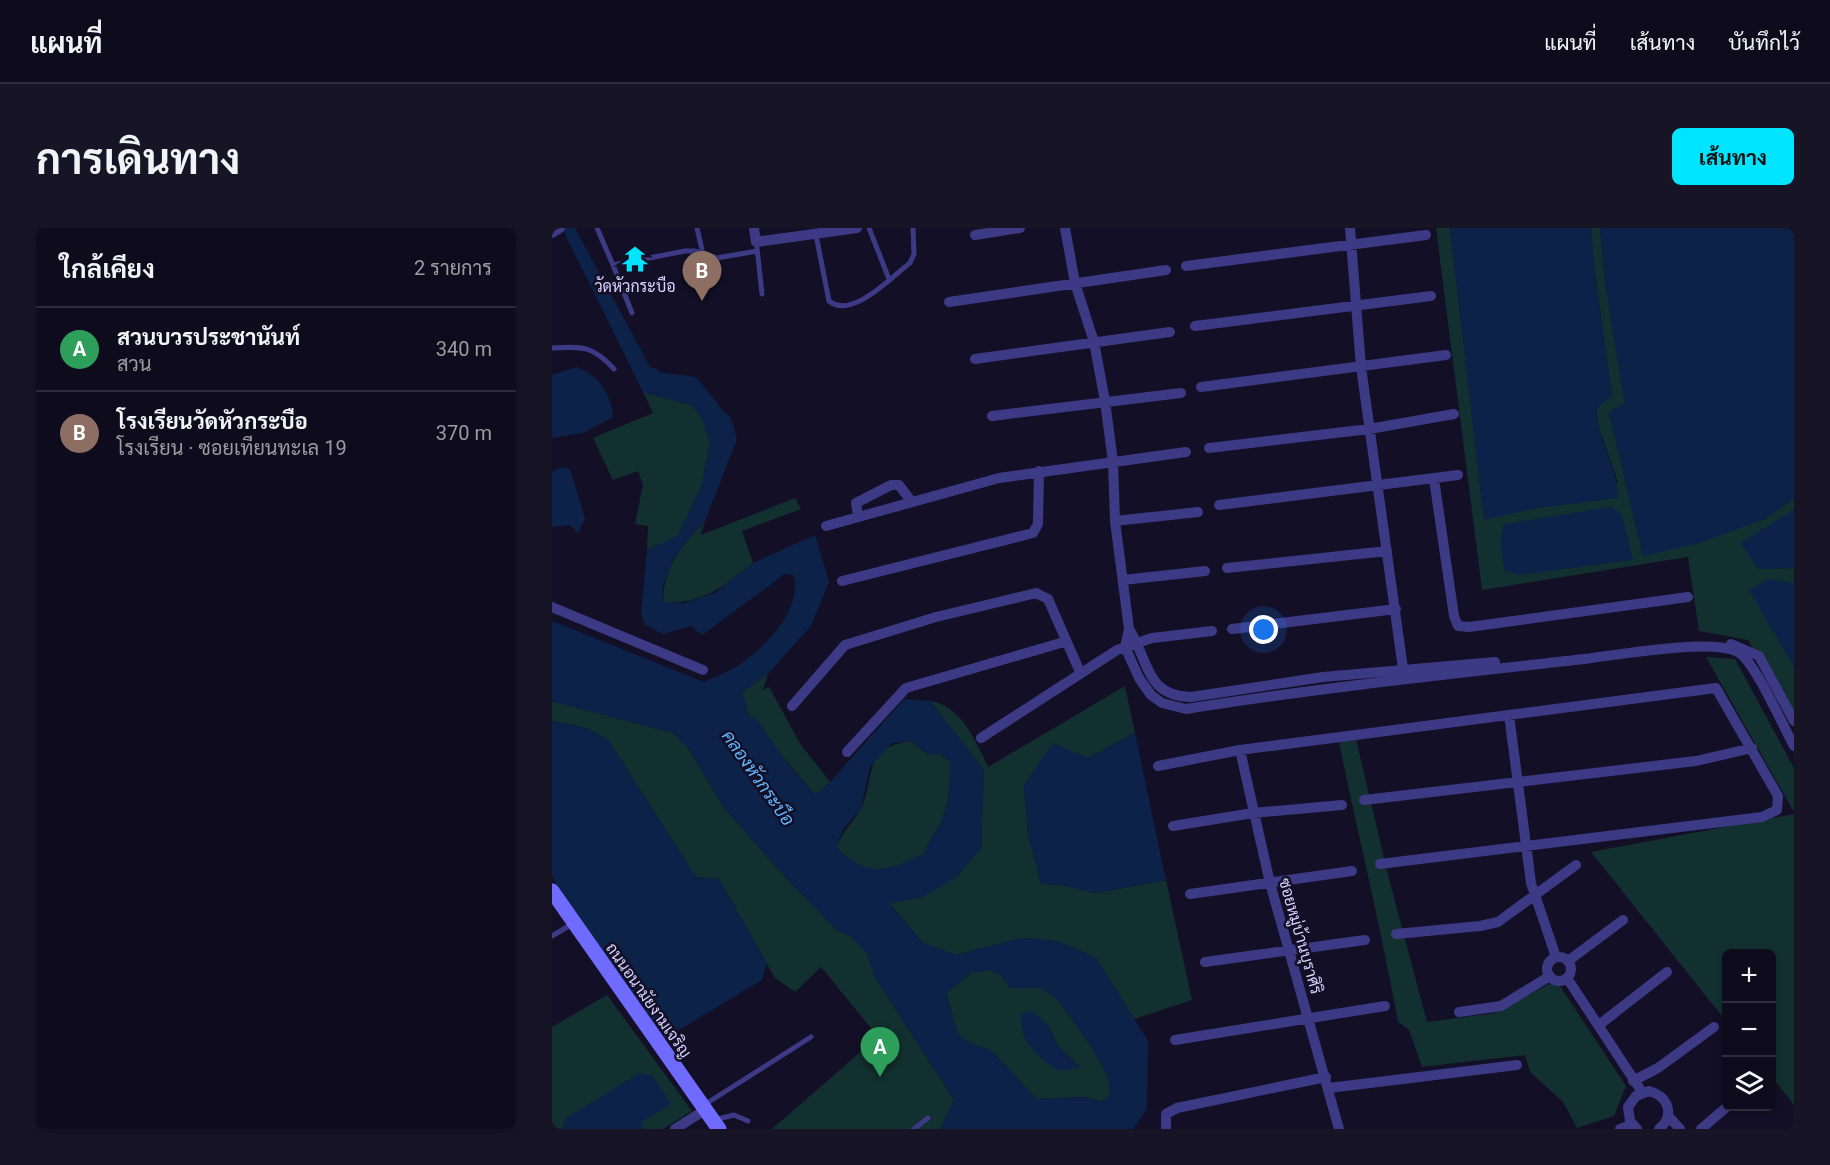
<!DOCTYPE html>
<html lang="th">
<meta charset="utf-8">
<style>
:root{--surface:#0e0b1c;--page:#171425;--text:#f1f3f6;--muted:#9b9ba3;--line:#2e2b3b;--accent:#00e5ff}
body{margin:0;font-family:Roboto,Sarabun,sans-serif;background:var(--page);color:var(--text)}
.controls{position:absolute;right:18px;bottom:18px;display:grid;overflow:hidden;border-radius:9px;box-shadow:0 3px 9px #0003}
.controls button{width:54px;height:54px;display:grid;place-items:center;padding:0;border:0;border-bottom:2px solid var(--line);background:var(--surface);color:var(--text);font:30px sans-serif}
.you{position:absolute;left:712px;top:402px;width:21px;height:21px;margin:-15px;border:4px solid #fff;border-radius:50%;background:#1a73e8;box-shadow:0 0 0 9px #1a73e833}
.badge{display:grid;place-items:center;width:39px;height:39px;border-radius:50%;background:var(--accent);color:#fff;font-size:20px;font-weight:700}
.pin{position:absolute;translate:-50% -50px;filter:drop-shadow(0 2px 3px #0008)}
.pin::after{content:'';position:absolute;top:32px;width:21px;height:18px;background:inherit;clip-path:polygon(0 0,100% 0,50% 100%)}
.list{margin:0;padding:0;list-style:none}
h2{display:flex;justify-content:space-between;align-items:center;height:78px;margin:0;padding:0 24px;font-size:26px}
h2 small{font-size:20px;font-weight:400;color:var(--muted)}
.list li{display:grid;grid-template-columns:39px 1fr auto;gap:18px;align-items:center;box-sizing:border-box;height:84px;padding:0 24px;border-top:2px solid var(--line)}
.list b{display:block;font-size:22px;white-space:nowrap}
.list p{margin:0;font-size:20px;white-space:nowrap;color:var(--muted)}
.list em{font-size:20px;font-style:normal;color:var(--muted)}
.icon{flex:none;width:33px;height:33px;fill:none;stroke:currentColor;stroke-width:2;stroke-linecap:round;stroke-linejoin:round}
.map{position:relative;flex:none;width:1242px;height:901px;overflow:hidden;border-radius:9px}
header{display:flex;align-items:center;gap:36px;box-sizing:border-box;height:84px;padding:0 30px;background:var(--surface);border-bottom:2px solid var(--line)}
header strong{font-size:28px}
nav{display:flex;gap:33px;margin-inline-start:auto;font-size:21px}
.intro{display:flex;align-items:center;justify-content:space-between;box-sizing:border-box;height:144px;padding:0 36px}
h1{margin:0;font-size:42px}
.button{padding:15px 27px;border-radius:9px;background:var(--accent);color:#111;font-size:21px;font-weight:700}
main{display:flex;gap:36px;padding:0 36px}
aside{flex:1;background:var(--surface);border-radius:9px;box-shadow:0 3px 9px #0003}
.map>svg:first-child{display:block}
</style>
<header>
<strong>แผนที่</strong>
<nav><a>แผนที่</a><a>เส้นทาง</a><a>บันทึกไว้</a></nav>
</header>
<div class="intro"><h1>การเดินทาง</h1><a class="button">เส้นทาง</a></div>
<main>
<aside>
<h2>ใกล้เคียง<small>2 รายการ</small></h2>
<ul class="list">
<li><span class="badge" style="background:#2e9e5b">A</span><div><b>สวนบวรประชานันท์</b><p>สวน</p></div><em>340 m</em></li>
<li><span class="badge" style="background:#8d6e63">B</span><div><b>โรงเรียนวัดหัวกระบือ</b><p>โรงเรียน · ซอยเทียนทะเล 19</p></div><em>370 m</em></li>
</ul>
</aside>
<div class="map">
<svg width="1242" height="901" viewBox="0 0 1242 901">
<rect width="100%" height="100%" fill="#130f26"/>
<!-- green -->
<path fill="#12302f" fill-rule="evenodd" d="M 884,0 L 898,0 L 932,291 L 979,281 L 1066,254 L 1044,192 L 1045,179 L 1060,168 L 1042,38 L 1039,0 L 1048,0 L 1053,54 L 1073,175 L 1057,184 L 1091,328 L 1213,291 L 1242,270 L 1242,282 L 1224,296 L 1208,302 L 1206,341 L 1242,340 L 1242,490 L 1196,412 L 1147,403 L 1136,329 L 930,362 Z
M 91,164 L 142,178 L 151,192 L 158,215 L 150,257 L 126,308 L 95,322 L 96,298 L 83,296 L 91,257 L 86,243 L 61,252 L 41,210 L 101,185 Z
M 243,270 L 249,281 L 190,303 L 201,335 C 171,359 153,375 112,375 C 109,342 131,315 153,293 L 149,307 Z
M 1154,429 L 1183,431 L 1242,540 L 1242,584 Z
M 216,446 L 211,462 L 217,459 L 249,517 L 278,554 L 263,567 L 198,490 L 190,464 Z
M 573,458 L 583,505 L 536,530 L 472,557 L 476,605 L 489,656 L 511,657 L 543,665 L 614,652 L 640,772 L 582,791 L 544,730 L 505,713 L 470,710 L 404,727 L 371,715 L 337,675 L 371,669 L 429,620 L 432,542 L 378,473 C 408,476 425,515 436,539 Z
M 0,473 L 121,505 L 137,521 L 173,581 L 234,650 L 284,701 L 298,707 L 315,725 L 323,749 L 402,872 L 388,901 L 220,901 L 305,827 L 323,805 L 269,739 L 243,764 L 223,750 L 167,651 L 144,649 L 56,512 L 34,500 L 0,493 Z
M 804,511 L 836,647 L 875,794 L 943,785 L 997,756 L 1008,758 L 1074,858 L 1062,888 L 1025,900 L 1011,874 L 978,844 L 973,827 L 870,839 L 857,802 L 846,794 C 829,700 806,607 787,514 Z
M 359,513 L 375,526 L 388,526 L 398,534 C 398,555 398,572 390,592 C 385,604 376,613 372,626 C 335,644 315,651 284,619 C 291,603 302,593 309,580 C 324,549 309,520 359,513 Z
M 1242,586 L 1242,877 L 1220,849 L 1220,726 L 1174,726 L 1174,793 L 1039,624 Z
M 438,742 L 448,746 L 458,760 L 490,760 L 505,771 L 540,819 L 557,851 L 558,867 L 550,874 L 534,869 L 484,871 L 439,822 L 423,817 L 406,807 L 394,765 L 420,744 ZM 496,797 L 506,818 L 528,839 L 475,815 Z
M 55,767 L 140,883 L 111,901 L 0,901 L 0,799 Z"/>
<!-- water -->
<path fill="#0c2248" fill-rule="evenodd" d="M 10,0 L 23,0 L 103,148 L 155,167 L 179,190 L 185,211 L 153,293 L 138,308 L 121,332 L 111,358 L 112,374 L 132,375 L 163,365 L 201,335 L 263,307 L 277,354 L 259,398 L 216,446 L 190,464 L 198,490 L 203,489 L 236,536 L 263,567 L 278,554 L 352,471 L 378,473 L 432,542 L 429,620 L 406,648 L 371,669 L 337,675 L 371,715 L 404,727 L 470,710 L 505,713 L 544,730 L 596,813 L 595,881 L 581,901 L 388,901 L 402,872 L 323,749 L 315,725 L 298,708 L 284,702 L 234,650 L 173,581 L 137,521 L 121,505 L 0,473 L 0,393 L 152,454 C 164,448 179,443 190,435 C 217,415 249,382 242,347 L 233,346 L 150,407 L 139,398 L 111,406 L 93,397 L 89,385 L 95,322 L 126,307 L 150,257 L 158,215 L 151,192 L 142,178 L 91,164 ZM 359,513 L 375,526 L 388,526 L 398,534 C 398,555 398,572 390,592 C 385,604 376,613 372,626 C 335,643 315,651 284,619 L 291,602 L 309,580 L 318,539 L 340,515 ZM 438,742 L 448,746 L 458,760 L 490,760 L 505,771 L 540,819 L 557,851 L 558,867 L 550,874 L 534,869 L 484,871 L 439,822 L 423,817 L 406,807 L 394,765 L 420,744 Z
M 898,0 L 1039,0 L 1042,38 L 1060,168 L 1045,179 C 1043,210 1066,238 1066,270 L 979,281 L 932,292 Z
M 1048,0 L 1242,0 L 1242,270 L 1213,291 L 1144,316 L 1091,328 L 1057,184 L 1073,175 L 1053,54 Z
M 25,139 C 46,147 60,166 61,189 L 31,205 L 0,210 L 0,147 Z
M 10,239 L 16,240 L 19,244 L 33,290 L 26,306 L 18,297 L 0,299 L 0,244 Z
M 1059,279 L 1070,287 L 1081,332 L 966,347 L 952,342 L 948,313 L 952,296 Z
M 1242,282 L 1242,340 L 1206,341 L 1188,315 Z
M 1216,351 L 1242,355 L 1242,439 L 1197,362 Z
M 0,493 L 34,500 L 56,512 L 144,649 L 167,651 L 215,736 L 210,752 L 112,811 L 22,686 L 0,648 Z
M 583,505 L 614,652 L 543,665 L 511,657 L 489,656 L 476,605 L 472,557 L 501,515 L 536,530 Z
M 482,784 L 496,797 L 506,818 L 528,840 L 507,843 C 485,829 467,813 469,785 Z
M 87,845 L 100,847 L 119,876 L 90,894 L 91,901 L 10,901 L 13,891 Z"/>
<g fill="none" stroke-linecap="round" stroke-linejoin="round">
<!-- river -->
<path stroke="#0c2248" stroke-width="21" d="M 99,150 L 101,154 L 139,159 L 158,183"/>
<!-- lane -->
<path stroke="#3d3a85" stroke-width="5" d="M 45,0 L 61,37 L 133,23 L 143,23 L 165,30 L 205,23
M 145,0 L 151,26
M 317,0 L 337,51
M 264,7 L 277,73 C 300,92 340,48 358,35 L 362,26 L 361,0
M 205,20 L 210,66
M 61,37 L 80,85
M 0,120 C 31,118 41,118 62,141
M 0,708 L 20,696
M 152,877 L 259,809
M 162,892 L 182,887 L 196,893
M 362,901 L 376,890"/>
<!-- street -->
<path stroke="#3d3a85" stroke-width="10" d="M 202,0 L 204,14 L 305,0
M 513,0 L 523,55 L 542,114 L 553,173 L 561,234 L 563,293 L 577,401 L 573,419 L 587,450 L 599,467 L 610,475 L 634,481 C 766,460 899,446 1032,431 C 1066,427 1158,410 1186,424 C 1202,432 1232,500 1242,518
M 798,0 L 809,139 L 852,448
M 0,5 L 8,0
M 423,7 L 468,0
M 634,38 L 874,7
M 397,74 L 614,42
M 643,98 L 879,68
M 423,131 L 618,104
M 649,159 L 894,127
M 440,188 L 629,165
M 657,220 L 817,201 L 902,186
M 882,251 L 902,388 L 906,398 L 917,399 L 1136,369
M 667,277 L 906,247
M 306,288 L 304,275 L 339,257 L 347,257 L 359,273
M 563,293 L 646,284
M 274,298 L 447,250 L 634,224
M 675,340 L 835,323
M 571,352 L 653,343
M 290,353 L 481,305 L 486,296 L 487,243
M 0,379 L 151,442
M 577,401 C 597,432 593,468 639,469 L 771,449 L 943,434
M 680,401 L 844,381
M 1179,416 L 1207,428 L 1242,493
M 240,478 L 293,417 L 384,389 L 484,365 L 496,371 L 528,444
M 957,487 L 979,655 L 1004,729
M 429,510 L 565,422 L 600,410 L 660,403
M 688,522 L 718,655 L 787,901
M 295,524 L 354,460 L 512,414
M 606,538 L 688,522 L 1164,460 L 1226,568 L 1225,582 L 1210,589 L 828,636
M 812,572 L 1144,533 L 1200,520
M 621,598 L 701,585 L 790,577
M 638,666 L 800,643
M 844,706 L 928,698 L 946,694 L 1024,637
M995 741a12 12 0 1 1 24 0a12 12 0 1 1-24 0Z
M 1016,733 L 1071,692
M 653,734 L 813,712
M 1015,750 L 1090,864
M 907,784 L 949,778 L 998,748
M 1047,797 L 1115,744
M 623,812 L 833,778
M 1081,853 L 1106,840 L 1162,799
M 777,860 L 965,837
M 1116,888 L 1128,901
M 123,901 L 153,882
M 614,901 L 614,886 L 625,880 L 774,849
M 1068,901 L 1080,896
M 1085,901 L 1078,893 L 1076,879 L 1084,868 L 1097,863 C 1117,868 1123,888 1107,901
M 1149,901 L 1176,878"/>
<!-- secondary -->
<path stroke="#6f6bff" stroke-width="15" d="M 0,663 L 167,901"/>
</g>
<!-- icons -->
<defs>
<g id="temple-bare" transform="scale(2.07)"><path d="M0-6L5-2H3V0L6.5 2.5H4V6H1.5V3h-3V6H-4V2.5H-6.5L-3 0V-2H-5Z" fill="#00e5ff" stroke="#130f26" stroke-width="2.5" paint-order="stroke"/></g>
</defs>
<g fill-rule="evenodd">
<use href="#temple-bare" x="83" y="31"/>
</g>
<g text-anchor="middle" stroke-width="5" stroke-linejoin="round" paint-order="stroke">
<!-- poi labels -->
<g font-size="16" fill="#d9d4ff" stroke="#130f26">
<text x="83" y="64">วัดหัวกระบือ</text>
</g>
<!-- street labels -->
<g font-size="16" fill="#d9d4ff" stroke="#130f26">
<text transform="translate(749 708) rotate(74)" y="6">ซอยหมู่บ้านบุราศิริ</text>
<text transform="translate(97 772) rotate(55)" y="6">ถนนอนามัยงามเจริญ</text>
</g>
<!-- water labels -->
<g font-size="18" font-style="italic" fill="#62b6ff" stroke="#130f26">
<text transform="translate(206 550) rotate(55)" y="6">คลองหัวกระบือ</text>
</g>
</g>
</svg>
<div class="controls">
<button>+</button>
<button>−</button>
<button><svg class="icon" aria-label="layers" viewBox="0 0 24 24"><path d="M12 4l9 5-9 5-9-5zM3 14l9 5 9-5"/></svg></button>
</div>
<div class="you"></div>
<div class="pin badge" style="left:328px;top:849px;background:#2e9e5b">A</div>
<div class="pin badge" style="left:150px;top:73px;background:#8d6e63">B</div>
</div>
</main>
